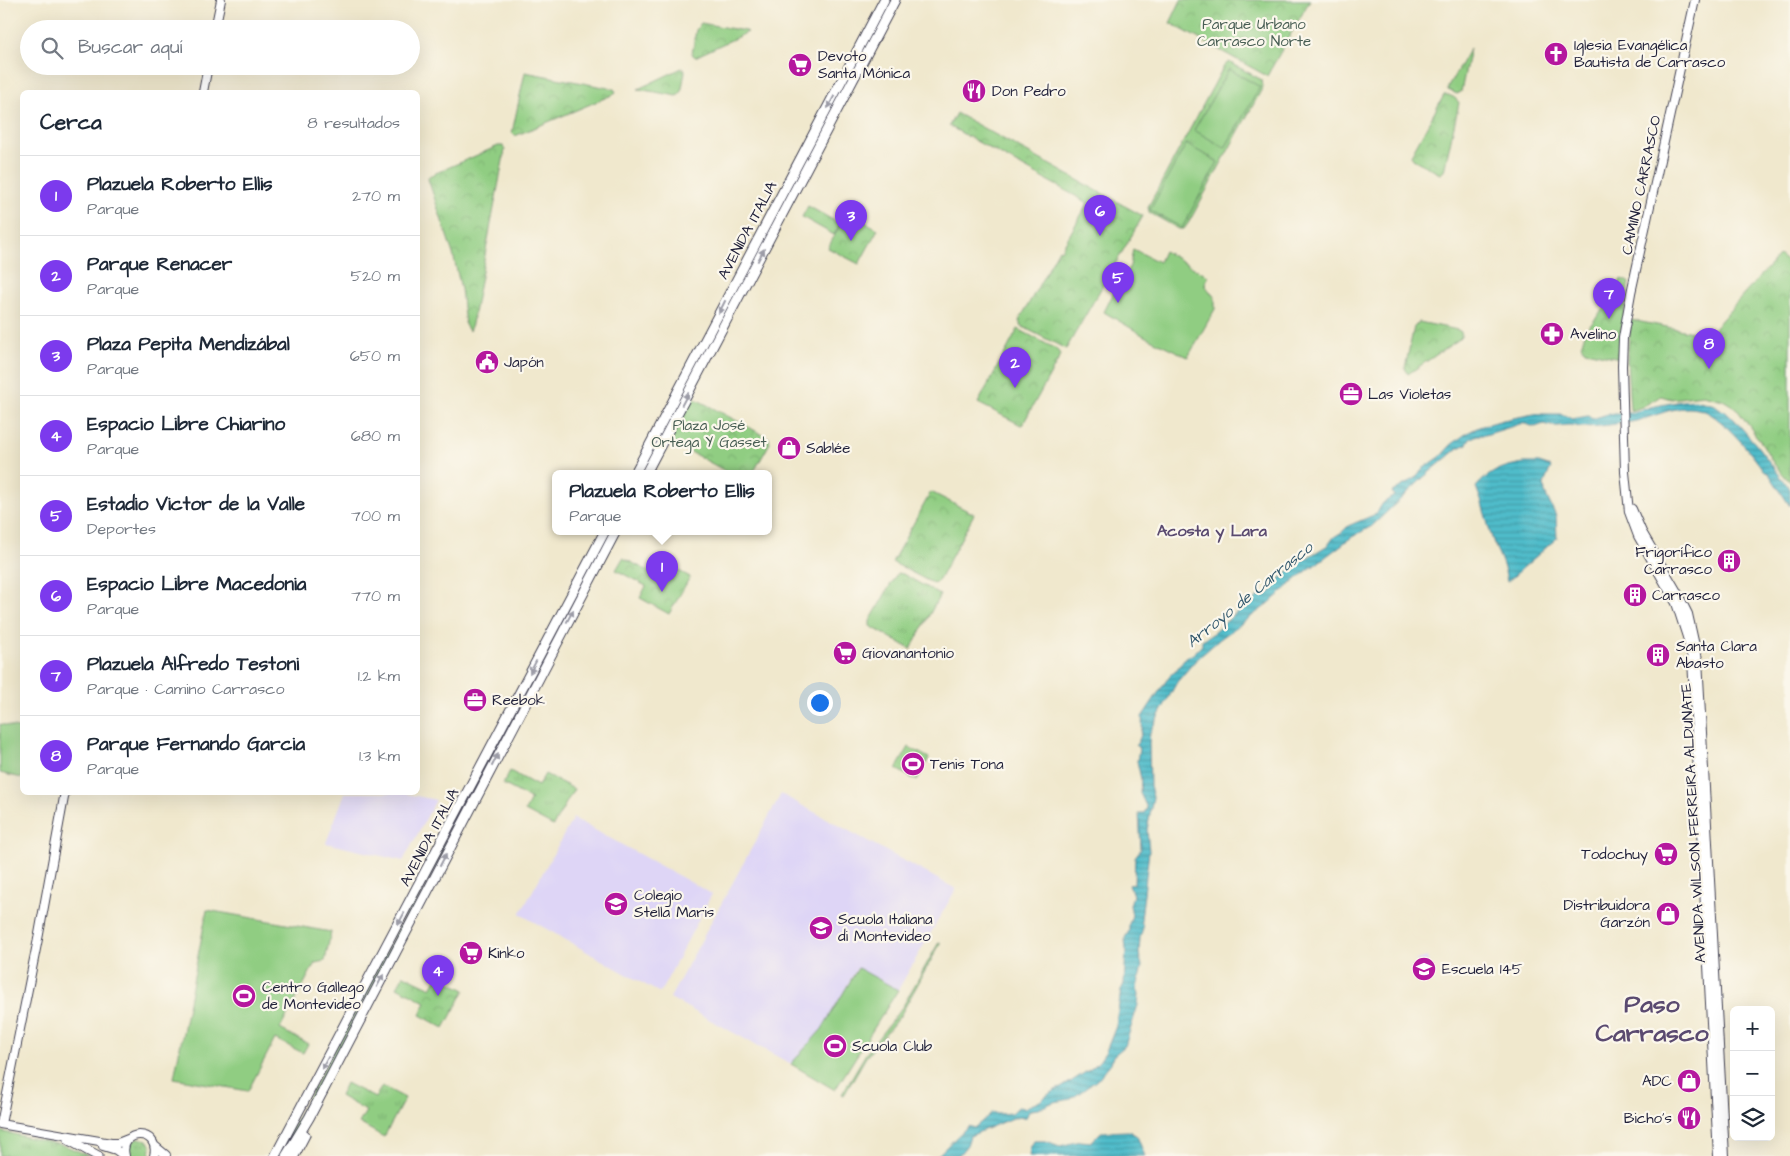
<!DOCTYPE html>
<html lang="es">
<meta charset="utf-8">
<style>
:root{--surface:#fff;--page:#f2f2f3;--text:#1f2937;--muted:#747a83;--line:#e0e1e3;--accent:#7c3aed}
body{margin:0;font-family:"Architects Daughter",sans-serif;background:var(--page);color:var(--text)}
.controls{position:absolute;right:15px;bottom:15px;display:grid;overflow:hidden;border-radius:8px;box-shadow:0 5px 20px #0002}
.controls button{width:45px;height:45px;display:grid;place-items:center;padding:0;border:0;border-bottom:1px solid var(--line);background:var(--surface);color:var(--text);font:25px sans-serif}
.you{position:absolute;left:819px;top:702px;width:18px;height:18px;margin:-12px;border:4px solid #fff;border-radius:50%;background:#1a73e8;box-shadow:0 0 0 8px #1a73e833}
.badge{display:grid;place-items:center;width:32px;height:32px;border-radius:50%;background:var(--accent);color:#fff;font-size:16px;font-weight:700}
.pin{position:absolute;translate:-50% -41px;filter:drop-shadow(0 1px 2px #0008)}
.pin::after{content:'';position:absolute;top:26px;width:18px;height:15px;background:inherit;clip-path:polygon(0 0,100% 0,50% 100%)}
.popup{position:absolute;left:552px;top:470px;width:220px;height:65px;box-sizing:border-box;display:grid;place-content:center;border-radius:8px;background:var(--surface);filter:drop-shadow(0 1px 4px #0005);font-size:16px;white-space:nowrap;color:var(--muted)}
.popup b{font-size:19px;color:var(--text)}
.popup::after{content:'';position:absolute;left:50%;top:100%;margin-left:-10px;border:10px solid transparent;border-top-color:var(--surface)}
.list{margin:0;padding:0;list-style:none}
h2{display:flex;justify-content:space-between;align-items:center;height:65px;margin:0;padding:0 20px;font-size:21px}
h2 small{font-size:16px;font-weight:400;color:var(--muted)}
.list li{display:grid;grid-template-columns:32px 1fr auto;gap:15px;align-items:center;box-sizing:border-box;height:80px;padding:0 20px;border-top:1px solid var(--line)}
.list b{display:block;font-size:19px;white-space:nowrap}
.list p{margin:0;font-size:16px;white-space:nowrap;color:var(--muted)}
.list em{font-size:16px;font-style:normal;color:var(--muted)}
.icon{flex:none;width:28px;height:28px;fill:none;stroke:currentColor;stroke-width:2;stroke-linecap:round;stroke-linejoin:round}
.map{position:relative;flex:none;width:1790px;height:1156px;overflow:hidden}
.search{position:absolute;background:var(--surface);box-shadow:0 5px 20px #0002;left:20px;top:20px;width:400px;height:55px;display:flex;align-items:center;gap:12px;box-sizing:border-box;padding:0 18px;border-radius:28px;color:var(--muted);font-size:19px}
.panel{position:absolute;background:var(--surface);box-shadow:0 5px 20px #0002;left:20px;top:90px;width:400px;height:705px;border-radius:8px}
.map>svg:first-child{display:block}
</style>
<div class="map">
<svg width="1790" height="1156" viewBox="0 0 1790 1156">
<defs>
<pattern id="grass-tufts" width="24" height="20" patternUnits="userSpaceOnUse" patternTransform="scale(1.25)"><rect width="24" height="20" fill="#90cd82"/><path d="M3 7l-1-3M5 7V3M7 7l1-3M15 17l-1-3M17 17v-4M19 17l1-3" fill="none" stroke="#7cb071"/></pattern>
<pattern id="park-crowns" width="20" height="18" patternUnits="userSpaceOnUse" patternTransform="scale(1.25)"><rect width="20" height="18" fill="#90cd82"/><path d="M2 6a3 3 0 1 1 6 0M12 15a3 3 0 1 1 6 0" fill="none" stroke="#7cb071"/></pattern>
<pattern id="water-rules" width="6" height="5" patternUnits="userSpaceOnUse" patternTransform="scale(1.25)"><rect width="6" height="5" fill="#50bcca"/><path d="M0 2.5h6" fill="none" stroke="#4298a5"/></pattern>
</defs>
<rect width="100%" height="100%" fill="#fbf7ec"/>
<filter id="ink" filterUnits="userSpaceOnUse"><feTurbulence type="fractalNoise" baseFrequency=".02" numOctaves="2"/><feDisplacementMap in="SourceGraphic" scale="10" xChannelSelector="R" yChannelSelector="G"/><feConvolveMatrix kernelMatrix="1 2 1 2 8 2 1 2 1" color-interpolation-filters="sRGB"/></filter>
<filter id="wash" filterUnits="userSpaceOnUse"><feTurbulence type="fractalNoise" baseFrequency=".0096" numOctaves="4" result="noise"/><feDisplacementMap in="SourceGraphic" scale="20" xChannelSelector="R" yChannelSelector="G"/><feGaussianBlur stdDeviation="1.12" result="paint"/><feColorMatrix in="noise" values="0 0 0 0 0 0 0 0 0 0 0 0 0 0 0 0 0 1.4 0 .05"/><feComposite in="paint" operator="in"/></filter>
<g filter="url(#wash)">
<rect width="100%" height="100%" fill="#f0e8cd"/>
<!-- built -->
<path fill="#ded5f6" d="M 345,793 L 401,793 L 436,800 L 403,861 L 326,843 Z
M 781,794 L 956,889 L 898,990 L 857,968 L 822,1029 L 791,1064 L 670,998 Z
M 573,818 L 712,894 L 660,993 L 520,914 Z
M 1427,957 L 1433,981 L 1422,984 L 1416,960 Z"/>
<!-- grass -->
<path fill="url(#grass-tufts)" stroke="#59785e" d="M 1470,48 L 1461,92 L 1457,94 L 1448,90 L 1448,87 Z
M 1229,62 L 1262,80 L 1263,87 L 1189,222 L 1184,229 L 1179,229 L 1152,214 L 1149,212 L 1148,207 L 1224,66 Z
M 839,94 L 841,94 L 691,380 L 689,377 Z
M 808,206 L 840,224 L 834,235 L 802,217 Z
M 609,531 L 613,531 L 473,793 L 472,791 Z
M 897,573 L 903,574 L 940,595 L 911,649 L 870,626 L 870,621 Z
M 510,771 L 538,786 L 545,774 L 574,789 L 553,826 L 525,811 L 531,799 L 503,784 Z
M 463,808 L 465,810 L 313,1101 L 285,1149 L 281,1156 L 277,1156 Z
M 939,942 L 940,942 L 940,944 L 900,1016 L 866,1057 L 844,1095 L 842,1094 L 865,1055 L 903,1006 Z
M 346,1083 L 375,1098 L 382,1086 L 405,1098 L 384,1137 L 359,1123 L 366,1111 L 340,1096 Z
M 0,1131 L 66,1146 L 90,1156 L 0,1156 Z
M 138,1138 L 147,1140 L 151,1146 L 150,1156 L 129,1156 C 126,1147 130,1142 138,1138 Z"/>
<!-- park -->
<path fill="url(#park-crowns)" stroke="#59785e" d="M 1181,0 L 1310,0 L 1267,76 L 1170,23 Z
M 701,23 L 745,31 L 748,32 L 695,57 L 692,54 L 696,30 Z
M 682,68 L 685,70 L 685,72 L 681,93 L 677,96 L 638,89 Z
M 525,72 L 614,89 L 616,92 L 612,95 L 515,136 L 512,133 Z
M 1444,95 C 1449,94 1457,98 1459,103 L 1444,171 L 1440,174 L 1413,159 L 1411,155 Z
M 956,113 L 1143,216 L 1066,349 L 1021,326 L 1019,321 L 1059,249 L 1061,250 L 1088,203 L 949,126 Z
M 498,146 L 503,146 L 505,150 L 472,324 L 469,331 L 465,325 L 461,289 L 453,254 L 428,179 L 429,176 Z
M 847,212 L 878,229 L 859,264 L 828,248 Z
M 1779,255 L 1790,264 L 1790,482 L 1774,464 L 1763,445 L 1736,408 L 1723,400 L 1703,395 L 1671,399 L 1661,396 L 1642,407 L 1631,411 L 1630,410 L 1627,361 L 1631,320 L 1708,335 Z
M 1621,279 L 1629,282 L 1620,339 L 1620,358 L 1585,351 C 1573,339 1603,311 1611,301 C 1616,294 1618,287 1621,279 Z
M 1419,322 L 1458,330 L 1461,332 L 1461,337 L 1458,340 L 1408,374 L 1405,368 L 1414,327 Z
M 1018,329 L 1056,349 L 1061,355 L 1023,424 L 1021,425 L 978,403 Z
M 692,397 L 769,438 L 770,443 L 753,473 L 729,473 L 676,444 L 671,441 L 670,435 Z
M 931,492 L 974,514 L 939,580 L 934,584 L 892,562 Z
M 623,558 L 652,573 L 659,560 L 690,577 L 669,614 L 640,598 L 646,586 L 616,570 Z
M 404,975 L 431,988 L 438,976 L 465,990 L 444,1028 L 420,1015 L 426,1002 L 397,987 Z"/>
<!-- pitch -->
<path fill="#90cd82" stroke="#59785e" d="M 1229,69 L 1260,87 L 1225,148 L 1194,130 Z
M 1186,144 L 1218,162 L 1182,228 L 1150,210 Z
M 1133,249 L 1159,262 L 1164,251 L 1208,276 L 1205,285 L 1215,298 L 1215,309 L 1188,357 L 1146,337 L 1104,312 L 1116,288 L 1130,266 Z
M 0,724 L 22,729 L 22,778 L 0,773 Z
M 909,747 L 929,758 L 917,781 L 896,769 Z
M 207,910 L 331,932 L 325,961 L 315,963 L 280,1029 L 308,1044 L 303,1053 L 275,1039 L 248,1091 L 174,1078 Z
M 858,968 L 898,990 L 835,1090 L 791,1064 L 822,1029 Z"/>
<!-- water -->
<path fill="url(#water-rules)" stroke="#396f82" d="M 1695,400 L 1715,405 L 1734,419 L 1758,447 L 1790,489 L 1790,506 L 1769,474 L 1764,471 C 1752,454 1719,412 1698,409 C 1674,404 1654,418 1631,422 C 1615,424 1598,427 1582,427 C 1578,427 1574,425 1570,425 C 1561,425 1553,428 1544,424 L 1535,427 L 1523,423 L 1485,435 L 1477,435 L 1470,439 L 1467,444 L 1458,448 L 1424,477 L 1372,526 L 1352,537 L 1300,576 L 1267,605 L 1220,639 L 1195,661 L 1177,682 L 1150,732 L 1149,743 L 1150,786 L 1153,797 L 1147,830 L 1149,851 L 1141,919 L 1143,928 L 1140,937 L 1139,954 L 1142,966 L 1137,988 L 1139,994 L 1138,1005 L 1125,1046 L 1113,1056 L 1111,1063 L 1097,1080 L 1071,1099 L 1054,1102 L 1038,1109 L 1030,1110 L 1026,1117 L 1012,1118 L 970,1136 L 967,1145 L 958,1156 L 937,1156 L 968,1126 L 974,1128 L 993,1112 L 997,1114 L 1012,1113 L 1018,1107 L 1025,1108 C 1029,1105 1035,1104 1040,1101 C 1047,1096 1052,1090 1061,1088 L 1092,1068 L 1100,1060 L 1106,1051 L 1116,1026 L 1121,990 L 1124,984 L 1126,950 L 1125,938 L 1129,931 L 1129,924 L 1132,915 L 1130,905 L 1133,895 L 1129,885 L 1134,884 L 1135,857 L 1141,849 L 1139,813 L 1144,813 L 1147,808 L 1140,793 L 1141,779 L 1137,761 L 1139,749 L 1136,745 C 1142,737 1143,727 1142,717 L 1170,675 L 1175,672 L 1184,659 L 1193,654 L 1202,645 L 1202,640 L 1211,635 L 1236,613 L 1250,606 L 1258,596 L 1264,596 L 1271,592 L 1278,580 L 1297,564 L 1328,545 L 1334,537 L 1342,532 L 1348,526 L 1376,514 L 1383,503 L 1394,496 L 1392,492 L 1416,478 L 1421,470 L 1440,457 L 1451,445 L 1467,433 L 1479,427 L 1503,420 L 1534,414 L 1562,414 L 1572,419 L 1588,416 L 1592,419 L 1608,414 L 1631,413 L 1651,407 L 1682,401 Z
M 1524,463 L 1539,463 L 1551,467 L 1544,484 L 1545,493 L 1556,516 L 1557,538 L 1507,582 C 1505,567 1500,557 1494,544 C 1487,525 1484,505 1476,487 C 1490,471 1504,466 1524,463 Z
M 1129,1131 L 1137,1136 L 1145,1156 L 1029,1156 L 1030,1148 L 1034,1141 L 1046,1141 L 1060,1146 L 1080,1141 L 1091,1142 L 1101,1132 Z"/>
</g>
<g filter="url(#ink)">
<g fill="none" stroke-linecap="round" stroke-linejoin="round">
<!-- secondary casing -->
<g stroke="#414051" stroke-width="10">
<path id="secondary" d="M 1695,0 L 1631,293 L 1623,338 L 1622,366 L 1625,472 L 1629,512 L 1638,536 L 1676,603 L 1687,637 L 1692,659 L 1718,1156
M 215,29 L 221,0
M 203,92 L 208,66
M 1632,509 L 1642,532 L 1676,590 L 1688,614 L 1698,659 L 1725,1156
M 0,1124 L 111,1143 L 118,1143 L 128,1139
M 1,1124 L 39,934 L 65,792
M 103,1146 L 116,1150 L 124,1156
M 155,1146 L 166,1155
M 125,1156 C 118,1128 161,1128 154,1156"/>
</g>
<!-- primary casing -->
<g stroke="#414051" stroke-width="11">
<path id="primary" d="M 635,473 L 884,0
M 646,473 L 895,0
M 69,1140 L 98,1156
M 275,1156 L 605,531
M 286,1156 L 309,1118 L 616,531
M 294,1156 L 305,1135"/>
</g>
<!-- secondary -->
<use href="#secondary" stroke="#fff" stroke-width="8"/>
<!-- primary -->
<use href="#primary" stroke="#fff" stroke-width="9"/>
</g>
<!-- one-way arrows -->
<defs><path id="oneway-solid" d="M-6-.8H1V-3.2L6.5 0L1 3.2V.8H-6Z" transform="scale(1.25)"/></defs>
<g fill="#9c9ca7">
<use href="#oneway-solid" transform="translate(831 102) rotate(118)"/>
<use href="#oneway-solid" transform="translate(761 255) rotate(-62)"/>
<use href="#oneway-solid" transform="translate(722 307) rotate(117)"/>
<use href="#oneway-solid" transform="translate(685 399) rotate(-62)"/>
<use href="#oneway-solid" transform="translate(570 616) rotate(-62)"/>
<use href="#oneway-solid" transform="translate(533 667) rotate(118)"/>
<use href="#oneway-solid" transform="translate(495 760) rotate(-63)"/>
<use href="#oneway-solid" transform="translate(443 860) rotate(-63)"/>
<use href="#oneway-solid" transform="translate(401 919) rotate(118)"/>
<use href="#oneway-solid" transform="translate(380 981) rotate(-62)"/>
<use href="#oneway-solid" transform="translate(325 1063) rotate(118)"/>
</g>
</g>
<!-- icons -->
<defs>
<g id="church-disc" transform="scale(1.25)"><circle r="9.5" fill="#b5179e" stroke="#fbf7ec"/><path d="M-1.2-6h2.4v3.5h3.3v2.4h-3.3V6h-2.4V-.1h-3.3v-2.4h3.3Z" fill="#fff"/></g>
<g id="supermarket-disc" transform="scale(1.25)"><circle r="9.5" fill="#b5179e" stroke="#fbf7ec"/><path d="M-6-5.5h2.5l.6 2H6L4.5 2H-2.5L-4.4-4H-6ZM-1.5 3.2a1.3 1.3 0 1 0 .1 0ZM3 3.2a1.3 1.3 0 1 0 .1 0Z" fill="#fff"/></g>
<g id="restaurant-disc" transform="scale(1.25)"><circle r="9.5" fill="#b5179e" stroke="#fbf7ec"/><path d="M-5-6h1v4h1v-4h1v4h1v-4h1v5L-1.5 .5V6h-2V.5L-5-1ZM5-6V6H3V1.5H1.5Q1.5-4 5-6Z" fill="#fff"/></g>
<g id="pharmacy-disc" transform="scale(1.25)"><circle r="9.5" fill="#b5179e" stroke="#fbf7ec"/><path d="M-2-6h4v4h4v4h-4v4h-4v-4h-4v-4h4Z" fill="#fff"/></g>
<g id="civic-disc" transform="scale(1.25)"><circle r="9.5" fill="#b5179e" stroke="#fbf7ec"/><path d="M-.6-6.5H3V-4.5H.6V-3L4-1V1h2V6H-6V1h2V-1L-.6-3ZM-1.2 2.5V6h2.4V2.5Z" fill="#fff"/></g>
<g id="office-disc" transform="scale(1.25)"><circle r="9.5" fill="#b5179e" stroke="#fbf7ec"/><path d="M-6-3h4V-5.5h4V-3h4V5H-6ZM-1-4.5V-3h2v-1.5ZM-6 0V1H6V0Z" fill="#fff"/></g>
<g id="shop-disc" transform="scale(1.25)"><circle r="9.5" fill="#b5179e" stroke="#fbf7ec"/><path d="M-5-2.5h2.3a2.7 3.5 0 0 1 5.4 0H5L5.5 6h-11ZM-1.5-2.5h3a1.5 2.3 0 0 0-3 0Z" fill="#fff"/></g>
<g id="building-disc" transform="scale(1.25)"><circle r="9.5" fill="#b5179e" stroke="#fbf7ec"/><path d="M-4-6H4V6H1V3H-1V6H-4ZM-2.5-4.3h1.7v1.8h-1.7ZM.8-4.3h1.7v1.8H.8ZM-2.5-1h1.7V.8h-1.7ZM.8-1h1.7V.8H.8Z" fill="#fff"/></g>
<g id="stadium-disc" transform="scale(1.25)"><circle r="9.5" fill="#b5179e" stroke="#fbf7ec"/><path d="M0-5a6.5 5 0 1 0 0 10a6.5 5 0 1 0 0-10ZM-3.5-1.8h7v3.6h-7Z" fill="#fff"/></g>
<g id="school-disc" transform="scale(1.25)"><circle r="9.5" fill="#b5179e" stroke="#fbf7ec"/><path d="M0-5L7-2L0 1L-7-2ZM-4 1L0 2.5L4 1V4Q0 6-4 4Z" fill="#fff"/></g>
</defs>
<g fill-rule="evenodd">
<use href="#church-disc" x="1556" y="54"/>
<use href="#supermarket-disc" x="800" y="65"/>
<use href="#restaurant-disc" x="974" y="91"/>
<use href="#pharmacy-disc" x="1552" y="334"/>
<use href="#civic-disc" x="487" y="362"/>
<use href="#office-disc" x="1351" y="394"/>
<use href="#shop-disc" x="789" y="448"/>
<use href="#building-disc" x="1729" y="561"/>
<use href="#building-disc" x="1635" y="595"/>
<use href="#supermarket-disc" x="845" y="653"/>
<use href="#building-disc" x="1658" y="655"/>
<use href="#office-disc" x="475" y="700"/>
<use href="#stadium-disc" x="913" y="764"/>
<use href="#supermarket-disc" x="1666" y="854"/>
<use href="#school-disc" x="616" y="904"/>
<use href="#shop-disc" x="1668" y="914"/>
<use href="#school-disc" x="821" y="928"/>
<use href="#supermarket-disc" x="471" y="953"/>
<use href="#school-disc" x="1424" y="969"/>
<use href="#stadium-disc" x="244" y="996"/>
<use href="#stadium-disc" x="835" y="1046"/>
<use href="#shop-disc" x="1689" y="1081"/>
<use href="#restaurant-disc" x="1689" y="1118"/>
</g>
<g text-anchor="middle" stroke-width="4.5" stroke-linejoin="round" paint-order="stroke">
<!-- park labels -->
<g font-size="15" fill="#485e54" stroke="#fbf7ec">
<text x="1254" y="29">Parque Urbano<tspan x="1254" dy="17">Carrasco Norte</tspan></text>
<text x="709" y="430">Plaza José<tspan x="709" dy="17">Ortega Y Gasset</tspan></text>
</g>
<!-- poi labels -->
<g font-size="15" fill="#22223b" stroke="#fbf7ec" text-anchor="start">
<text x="1574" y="50">Iglesia Evangélica<tspan x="1574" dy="17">Bautista de Carrasco</tspan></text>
<text x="818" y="61">Devoto<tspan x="818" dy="17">Santa Mónica</tspan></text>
<text x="992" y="96">Don Pedro</text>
<text x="1570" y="339">Avelino</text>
<text x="504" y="367">Japón</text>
<text x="1368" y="399">Las Violetas</text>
<text x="806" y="453">Sablée</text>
<text x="1712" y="557" text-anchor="end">Frigorífico<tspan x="1712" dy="17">Carrasco</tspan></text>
<text x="1652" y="600">Carrasco</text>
<text x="1676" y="651">Santa Clara<tspan x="1676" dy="17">Abasto</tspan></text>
<text x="862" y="658">Giovanantonio</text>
<text x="492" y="705">Reebok</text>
<text x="930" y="769">Tenis Tona</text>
<text x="1648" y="859" text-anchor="end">Todochuy</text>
<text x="634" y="900">Colegio<tspan x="634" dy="17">Stella Maris</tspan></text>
<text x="1650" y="910" text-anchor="end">Distribuidora<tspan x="1650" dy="17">Garzón</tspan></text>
<text x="838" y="924">Scuola Italiana<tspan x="838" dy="17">di Montevideo</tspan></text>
<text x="488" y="958">Kinko</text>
<text x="1442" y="974">Escuela 145</text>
<text x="262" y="992">Centro Gallego<tspan x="262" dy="17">de Montevideo</tspan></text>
<text x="852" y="1051">Scuola Club</text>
<text x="1672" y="1086" text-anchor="end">ADC</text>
<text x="1672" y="1123" text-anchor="end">Bicho's</text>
</g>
<!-- street labels -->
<g font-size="15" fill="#22223b" stroke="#fbf7ec">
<text transform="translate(1641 185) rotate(-78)" y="5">CAMINO CARRASCO</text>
<text transform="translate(747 230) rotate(-62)" y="5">AVENIDA ITALIA</text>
<text transform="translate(1693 823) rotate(-93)" y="5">AVENIDA WILSON FERREIRA ALDUNATE</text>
<text transform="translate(429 837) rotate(-62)" y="5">AVENIDA ITALIA</text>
</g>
<!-- neighbourhood labels -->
<g font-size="16" font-weight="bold" fill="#5a4a70" stroke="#fbf7ec">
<text x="1212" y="536">Acosta y Lara</text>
</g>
<!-- water labels -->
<g font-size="16" font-style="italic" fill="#32586d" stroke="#fbf7ec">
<text transform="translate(1249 594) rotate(-39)" y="6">Arroyo de Carrasco</text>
</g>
<!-- town labels -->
<g font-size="25" font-weight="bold" fill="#5a4a70" stroke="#fbf7ec">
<text x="1652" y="1012">Paso<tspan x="1652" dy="29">Carrasco</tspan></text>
</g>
</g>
</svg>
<div class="controls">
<button>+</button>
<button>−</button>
<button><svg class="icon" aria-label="layers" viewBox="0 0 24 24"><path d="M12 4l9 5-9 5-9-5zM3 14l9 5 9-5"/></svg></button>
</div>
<div class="you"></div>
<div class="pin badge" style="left:662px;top:592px">1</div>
<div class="popup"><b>Plazuela Roberto Ellis</b>Parque</div>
<div class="pin badge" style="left:1015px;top:388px">2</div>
<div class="pin badge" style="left:851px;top:241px">3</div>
<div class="pin badge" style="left:438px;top:996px">4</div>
<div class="pin badge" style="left:1118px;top:303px">5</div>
<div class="pin badge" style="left:1100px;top:236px">6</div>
<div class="pin badge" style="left:1609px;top:319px">7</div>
<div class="pin badge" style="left:1709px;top:369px">8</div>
<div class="search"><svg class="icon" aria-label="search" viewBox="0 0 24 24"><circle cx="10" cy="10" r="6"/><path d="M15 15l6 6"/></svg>Buscar aquí</div>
<section class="panel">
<h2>Cerca<small>8 resultados</small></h2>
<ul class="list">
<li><span class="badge">1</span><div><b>Plazuela Roberto Ellis</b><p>Parque</p></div><em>270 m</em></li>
<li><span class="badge">2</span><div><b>Parque Renacer</b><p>Parque</p></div><em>520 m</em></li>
<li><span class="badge">3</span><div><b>Plaza Pepita Mendizábal</b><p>Parque</p></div><em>650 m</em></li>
<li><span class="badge">4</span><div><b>Espacio Libre Chiarino</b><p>Parque</p></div><em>680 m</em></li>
<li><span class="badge">5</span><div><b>Estadio Victor de la Valle</b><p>Deportes</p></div><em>700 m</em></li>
<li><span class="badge">6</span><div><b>Espacio Libre Macedonia</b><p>Parque</p></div><em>770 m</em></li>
<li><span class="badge">7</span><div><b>Plazuela Alfredo Testoni</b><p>Parque · Camino Carrasco</p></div><em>1.2 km</em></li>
<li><span class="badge">8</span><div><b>Parque Fernando Garcia</b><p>Parque</p></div><em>1.3 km</em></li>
</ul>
</section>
</div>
